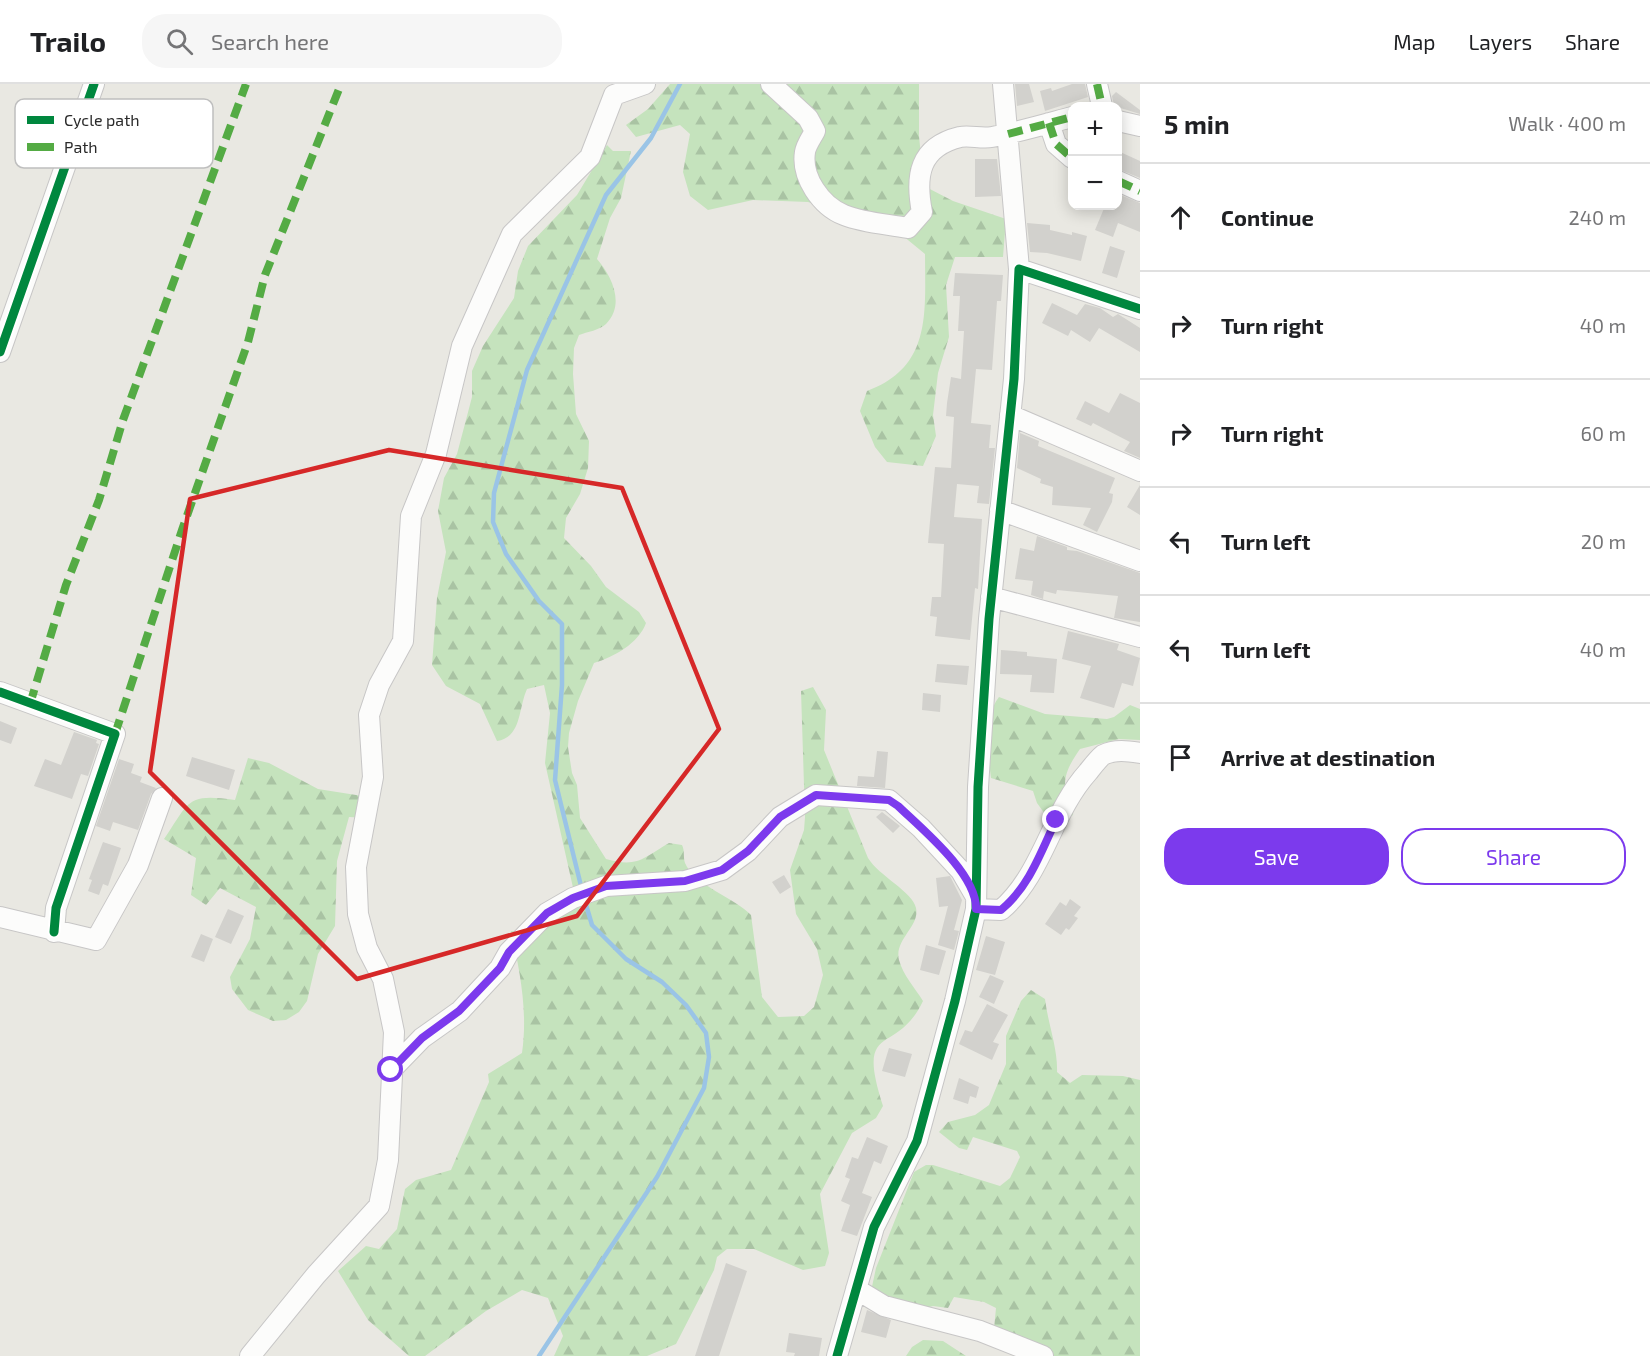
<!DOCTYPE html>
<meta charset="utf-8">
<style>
:root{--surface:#fff;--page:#f6f6f6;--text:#202124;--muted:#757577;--line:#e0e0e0;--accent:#7c3aed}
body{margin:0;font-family:"Exo 2",sans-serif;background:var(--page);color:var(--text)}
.controls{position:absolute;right:18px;top:18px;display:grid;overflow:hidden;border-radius:12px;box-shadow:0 3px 15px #0003}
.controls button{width:54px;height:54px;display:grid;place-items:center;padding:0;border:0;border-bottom:2px solid var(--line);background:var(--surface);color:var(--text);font:30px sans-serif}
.stop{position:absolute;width:18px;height:18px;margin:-14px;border:4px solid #7c3aed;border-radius:50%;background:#fff}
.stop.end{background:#7c3aed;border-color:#fff;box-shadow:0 2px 6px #0008}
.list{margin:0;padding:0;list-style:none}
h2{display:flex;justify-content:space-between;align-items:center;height:78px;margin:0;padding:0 24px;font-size:26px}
h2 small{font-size:20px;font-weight:400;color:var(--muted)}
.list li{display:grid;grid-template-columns:39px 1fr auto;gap:18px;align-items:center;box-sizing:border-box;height:108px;padding:0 24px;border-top:2px solid var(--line)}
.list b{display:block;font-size:22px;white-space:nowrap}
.list em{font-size:20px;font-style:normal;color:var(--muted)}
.actions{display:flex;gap:12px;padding:18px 24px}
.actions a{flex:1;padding:14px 0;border:2px solid var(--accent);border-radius:24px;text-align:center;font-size:21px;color:var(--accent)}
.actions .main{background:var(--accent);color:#fff}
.icon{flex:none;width:33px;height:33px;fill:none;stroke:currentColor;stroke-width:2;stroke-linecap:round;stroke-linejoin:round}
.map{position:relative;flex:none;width:1140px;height:1272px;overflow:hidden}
header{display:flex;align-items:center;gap:36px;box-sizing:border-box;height:84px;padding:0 30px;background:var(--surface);border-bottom:2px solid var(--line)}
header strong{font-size:28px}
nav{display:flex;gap:33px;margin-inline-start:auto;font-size:21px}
.search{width:420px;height:54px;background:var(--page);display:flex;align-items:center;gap:15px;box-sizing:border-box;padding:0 21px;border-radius:24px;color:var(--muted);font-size:22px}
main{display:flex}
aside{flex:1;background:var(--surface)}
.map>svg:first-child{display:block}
</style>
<header>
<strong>Trailo</strong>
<div class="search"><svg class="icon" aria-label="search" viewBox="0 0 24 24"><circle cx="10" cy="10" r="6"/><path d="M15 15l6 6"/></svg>Search here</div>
<nav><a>Map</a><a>Layers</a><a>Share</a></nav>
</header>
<main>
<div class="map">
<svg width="1140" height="1272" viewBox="0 0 1140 1272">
<defs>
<pattern id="forest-firs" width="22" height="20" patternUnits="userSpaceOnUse" patternTransform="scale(1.5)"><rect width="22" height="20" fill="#c5e3bd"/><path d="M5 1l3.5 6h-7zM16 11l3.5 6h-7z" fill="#a9c3a3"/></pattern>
</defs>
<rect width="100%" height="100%" fill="#e9e8e2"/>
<!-- forest -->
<path fill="url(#forest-firs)" d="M 670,0 L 919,0 L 919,52 L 924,102 L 953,117 L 1006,135 L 1003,173 L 955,173 L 946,201 L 949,253 L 938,289 L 933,331 L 936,352 L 923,382 L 887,378 L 875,363 L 860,327 L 867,307 C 932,283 925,229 925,170 L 897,147 L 808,118 L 753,116 L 708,126 L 690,112 L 683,88 L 690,50 L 680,41 L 636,53 L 626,41 L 648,25 Z
M 607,61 L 613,67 L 631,67 L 621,114 L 610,134 L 597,175 C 611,191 626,220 606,240 C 600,246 587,248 579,251 L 574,264 L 573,290 L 576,330 L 589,357 L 588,384 L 580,410 L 566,434 L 564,454 L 591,482 L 606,503 L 639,528 L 646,539 C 639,559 614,573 594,579 L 578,617 L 569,649 L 568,663 L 572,689 L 577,701 L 580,734 L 606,775 C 638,784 643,774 669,759 L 682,761 C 685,767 683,773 685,779 C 693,800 736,815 751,831 L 762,913 L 778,933 L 804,932 L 814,923 L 823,891 L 817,865 L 796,830 L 790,786 L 804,746 L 805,733 L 801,607 L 813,603 L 826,626 L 824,666 L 868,774 C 879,792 913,808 916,824 C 920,843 894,855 899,876 C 903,891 915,904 923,917 C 896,974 855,935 883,1022 L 876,1034 L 852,1049 L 820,1110 L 829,1169 L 825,1182 L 803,1186 L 754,1165 L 727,1165 L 717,1173 L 714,1186 L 676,1260 L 647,1272 L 554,1272 L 563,1252 L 548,1214 L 522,1206 L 486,1227 L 425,1272 L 409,1272 L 368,1236 L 338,1187 L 366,1162 L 379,1165 L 397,1145 L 405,1105 L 416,1096 L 451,1086 L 489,998 L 488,990 L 522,969 C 528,928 520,887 511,847 L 538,848 L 574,808 L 545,679 L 550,629 L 544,601 L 527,605 C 518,625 522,653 497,657 L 480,620 L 446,602 L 432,581 L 437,514 L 446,468 L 438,427 L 444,394 L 457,370 L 472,313 L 472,287 L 483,262 L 514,214 L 518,187 L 528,162 L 577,111 Z
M 999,613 L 1045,630 L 1107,635 L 1114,633 L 1130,621 L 1140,625 L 1140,656 L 1119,655 L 1080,665 C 1072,677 1062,691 1066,707 C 1068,716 1074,721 1073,731 L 1062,738 L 1050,737 L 1037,719 L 1033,707 L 991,694 C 988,670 983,633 999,613 Z
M 248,674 L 269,679 L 318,705 L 375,714 L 368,734 L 349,733 L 337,777 L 335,842 L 318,870 L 307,917 L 299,928 L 286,936 L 273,937 L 248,926 L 232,905 L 230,893 L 250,855 L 256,823 L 220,804 L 206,821 L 191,811 L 196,774 L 164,755 C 190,717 186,709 235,716 Z
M 1031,906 L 1045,915 C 1048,940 1058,965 1057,988 L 1070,999 L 1082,991 L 1123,992 L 1140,996 L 1140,1272 L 1014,1272 L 994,1245 L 996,1224 L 984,1218 L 954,1213 L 948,1224 L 933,1222 L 914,1227 L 870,1212 L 876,1184 L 914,1088 L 926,1081 L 933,1081 L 1000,1102 L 1010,1094 L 1020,1073 L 1017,1067 L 973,1053 L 967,1066 L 959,1064 L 939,1048 L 948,1038 L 975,1031 L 989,1021 L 1006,980 L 1006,952 L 1021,917 Z
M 923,1256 L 943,1257 L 966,1272 L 906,1272 L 912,1263 Z"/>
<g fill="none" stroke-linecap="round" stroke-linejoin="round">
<!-- stream -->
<path stroke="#9ac4e6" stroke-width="4.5" d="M 582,806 L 555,696 L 562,601 L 562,540 L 539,517 L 506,470 L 493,438 L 494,409 L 527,286 L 606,111 L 651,54 L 680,0
M 539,1272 L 657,1093 L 704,1004 L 709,973 L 706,949 L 686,921 L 662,898 L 626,875 L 592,841 L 584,814"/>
</g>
<!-- building -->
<path fill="#d2d1cd" d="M 1015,0 L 1029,0 L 1034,18 L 1017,22 Z
M 1072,0 L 1085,0 L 1088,13 L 1045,27 L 1040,7 L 1051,4 L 1052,7 Z
M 1116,8 L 1140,26 L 1140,30 L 1114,22 L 1112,12 Z
M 1118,67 L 1140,77 L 1140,94 L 1118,85 Z
M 975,75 L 997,75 L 1001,112 L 975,113 Z
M 1118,110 L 1140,119 L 1140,148 L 1118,139 L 1113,153 L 1095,146 L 1105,122 L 1118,122 Z
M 1027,139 L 1050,141 L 1050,146 L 1072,151 L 1072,148 L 1087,152 L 1081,177 L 1047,169 L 1030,168 Z
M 1110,162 L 1125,167 L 1117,194 L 1102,189 Z
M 955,189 L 1003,191 L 1001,217 L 997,217 L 992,286 L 976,285 L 971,339 L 991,341 L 989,364 L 995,364 L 989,420 L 977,419 L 979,402 L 957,400 L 954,433 L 982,435 L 978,505 L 975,504 L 970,556 L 935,552 L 937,533 L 930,532 L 932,513 L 941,513 L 944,460 L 928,459 L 935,383 L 951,384 L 954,333 L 946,332 L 947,319 L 951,293 L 961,295 L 964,247 L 958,247 L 960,212 L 953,212 Z
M 1052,219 L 1077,231 L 1085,220 L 1100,224 L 1113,233 L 1118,230 L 1140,244 L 1140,268 L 1099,244 L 1090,258 L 1071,246 L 1068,252 L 1042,239 Z
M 1120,309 L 1140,319 L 1140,374 L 1124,367 L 1130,358 L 1093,339 L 1091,342 L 1076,335 L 1085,317 L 1109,329 Z
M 1020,349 L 1039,357 L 1038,362 L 1115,394 L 1109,409 L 1113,410 L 1112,418 L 1097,448 L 1083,441 L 1091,424 L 1052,421 L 1053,403 L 1040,399 L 1041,395 L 1017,384 Z
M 1140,401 L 1140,431 L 1127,423 Z
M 1037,452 L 1067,463 L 1067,466 L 1077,467 L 1140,489 L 1140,538 L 1114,534 L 1118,512 L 1057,506 L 1056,510 L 1044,507 L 1043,515 L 1031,511 L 1033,497 L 1015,495 L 1020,464 L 1034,467 Z
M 1068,547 L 1119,560 L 1117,566 L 1140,574 L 1133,602 L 1122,599 L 1114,624 L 1080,614 L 1091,582 L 1062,575 Z
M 1001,566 L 1027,568 L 1027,572 L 1057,575 L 1054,609 L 1030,608 L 1032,591 L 1000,590 Z
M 937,580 L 969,582 L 967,601 L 935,598 Z
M 923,609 L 941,611 L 940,628 L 922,626 Z
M 0,637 L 17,644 L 11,660 L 0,656 Z
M 74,648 L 97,656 L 96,659 L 99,660 L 88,692 L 81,690 L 72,715 L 34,702 L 45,675 L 61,681 Z
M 877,667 L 888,668 L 885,704 L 857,702 L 858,692 L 874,693 Z
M 192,673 L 235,686 L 229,706 L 186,692 Z
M 119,675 L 134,680 L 131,689 L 142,693 L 140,698 L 156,704 L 151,710 L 138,746 L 113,738 L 110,747 L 96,742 Z
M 882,728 L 900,742 L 893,749 L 876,733 Z
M 103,758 L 121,764 L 108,802 L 103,800 L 99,811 L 88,807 L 92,796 L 89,795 Z
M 784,791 L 791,803 L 780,810 L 772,798 Z
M 950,792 L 962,816 L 954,846 L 959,847 L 954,866 L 938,861 L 948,822 L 939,823 L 936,794 Z
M 1070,815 L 1081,823 L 1074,832 L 1078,834 L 1069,846 L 1066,844 L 1061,851 L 1045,840 L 1060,818 L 1066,822 Z
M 228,825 L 244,832 L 231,860 L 215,853 Z
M 201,850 L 213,855 L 204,878 L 191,873 Z
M 986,852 L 1005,858 L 995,891 L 976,886 Z
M 926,861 L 946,867 L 939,891 L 920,886 Z
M 990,891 L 1004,897 L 994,920 L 979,913 Z
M 987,920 L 1008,931 L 993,958 L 999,960 L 992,976 L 959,960 L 965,946 L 972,948 Z
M 889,964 L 912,970 L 905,993 L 882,987 Z
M 959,994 L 979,1003 L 976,1014 L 970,1012 L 968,1020 L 953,1015 Z
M 867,1053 L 888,1062 L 881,1080 L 874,1077 L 862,1109 L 872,1113 L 857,1152 L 841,1147 L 850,1121 L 841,1117 L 850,1095 L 845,1093 L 852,1073 L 858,1075 Z
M 726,1179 L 747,1187 L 719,1272 L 695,1272 Z
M 867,1226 L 891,1236 L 886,1254 L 861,1248 Z
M 789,1249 L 822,1254 L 819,1272 L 794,1272 L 795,1269 L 786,1268 Z"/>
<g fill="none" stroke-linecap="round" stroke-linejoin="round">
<!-- minor casing -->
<g stroke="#c7c6c6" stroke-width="22">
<path id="minor" d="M 771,0 L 808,34 L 815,47 C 812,53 806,61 805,68 C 801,93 821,122 844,131 C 864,139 887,140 908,144 L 922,128 C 915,92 919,63 960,53 C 970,51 981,55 992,53 C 1019,48 1046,40 1072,33
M 1003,0 L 1019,185
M 1097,0 L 1102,22
M 1118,37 L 1140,42
M 1049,39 L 1056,60 L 1072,74
M 1118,97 L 1140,107
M 0,268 L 94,0
M 1010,331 L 1140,387
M 1000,426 L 1140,477
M 991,513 L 1140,553
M 0,608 L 115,650 L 56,824 L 54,848
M 976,825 L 1001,826 C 1043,790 1051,729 1088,688 C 1092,683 1098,675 1103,671 C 1115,665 1128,667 1140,669
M 0,833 L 96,856 L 138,781 L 162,714
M 391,986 L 422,954 L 460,927 L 500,884 L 509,868 L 547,829 L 573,814 L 606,802 L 685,797 L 722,786 L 748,767 L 780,733 L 816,711 L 889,716 L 921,744 L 961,787 L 976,813
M 856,1205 L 884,1222 L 980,1247 L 1043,1272
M 250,1272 L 316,1191 L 379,1122 L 388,1076 L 394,948 L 383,895 L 367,864 L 358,830 L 356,783 L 373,693 L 369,631 L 379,601 L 403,557 L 411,432 L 436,370 L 462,262 L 512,150 L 590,73 L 614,11 L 645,0
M 837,1272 L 874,1143 L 917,1057 L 955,917 L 976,825 L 978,703 L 989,535 L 1014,295 L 1019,185 L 1140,225"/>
</g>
<!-- minor -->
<use href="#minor" stroke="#fcfcfb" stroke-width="20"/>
<!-- quiet -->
<path stroke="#54ab44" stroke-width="8" stroke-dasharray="15 8" stroke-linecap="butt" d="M 1097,0 L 1102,22
M 1049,39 L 1056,60 L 1072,74
M 1008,50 L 1072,33
M 1118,97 L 1140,107
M 30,620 L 66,501 L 99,416 L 123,336 L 246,0
M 115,650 L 182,446 L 248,258 L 265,191 L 341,0"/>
<!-- cycleway casing -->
<g stroke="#fff" stroke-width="13">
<path id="cycleway" d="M 0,268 L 94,0
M 0,608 L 115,650 L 56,824 L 54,848
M 837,1272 L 874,1143 L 917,1057 L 955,917 L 976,825 L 978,703 L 989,535 L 1014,295 L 1019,185 L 1140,225"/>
</g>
<!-- cycleway -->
<use href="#cycleway" stroke="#00873e" stroke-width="9"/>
</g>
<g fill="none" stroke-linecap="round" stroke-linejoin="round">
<!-- route -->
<path stroke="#7c3aed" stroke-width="8" d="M 391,986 L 422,954 L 459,927 L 500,884 L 509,868 L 547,829 L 573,814 L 606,802 L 685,797 L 722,786 L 748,767 L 780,733 L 816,711 L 889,716 L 898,722 C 922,745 977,790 976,825 L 1001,826 C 1029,803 1041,768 1056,736"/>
</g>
<!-- marked area -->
<path fill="none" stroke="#d62828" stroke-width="4.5" stroke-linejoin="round" d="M 389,366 L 622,404 L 719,645 L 577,832 L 357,895 L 150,688 L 190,415 Z"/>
<!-- legend -->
<rect x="15" y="15" width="198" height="69" rx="9" fill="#fff" stroke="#bfbfbf" stroke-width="1.5"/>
<rect x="27" y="32" width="27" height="8" fill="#00873e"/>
<rect x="27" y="59" width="27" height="8" fill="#54ab44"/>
<g font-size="16" fill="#2b2b2b">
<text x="64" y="42">Cycle path</text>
<text x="64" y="69">Path</text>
</g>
</svg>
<div class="controls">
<button>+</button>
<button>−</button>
</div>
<div class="stop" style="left:391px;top:986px"></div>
<div class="stop end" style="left:1056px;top:736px"></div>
</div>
<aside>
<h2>5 min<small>Walk · 400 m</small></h2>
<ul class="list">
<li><svg class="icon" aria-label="ahead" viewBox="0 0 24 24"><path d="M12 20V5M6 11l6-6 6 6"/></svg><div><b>Continue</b></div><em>240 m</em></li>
<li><svg class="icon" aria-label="right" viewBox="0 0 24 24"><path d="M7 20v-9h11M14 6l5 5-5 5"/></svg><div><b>Turn right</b></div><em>40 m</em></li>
<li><svg class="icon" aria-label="right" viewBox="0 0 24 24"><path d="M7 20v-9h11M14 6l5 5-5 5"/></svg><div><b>Turn right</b></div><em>60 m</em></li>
<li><svg class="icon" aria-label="left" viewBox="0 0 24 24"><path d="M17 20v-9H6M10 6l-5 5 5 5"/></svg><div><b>Turn left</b></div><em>20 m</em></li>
<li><svg class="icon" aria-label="left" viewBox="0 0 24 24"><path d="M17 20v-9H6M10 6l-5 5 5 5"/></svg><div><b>Turn left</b></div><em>40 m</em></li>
<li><svg class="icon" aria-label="arrive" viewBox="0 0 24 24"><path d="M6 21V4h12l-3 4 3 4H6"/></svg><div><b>Arrive at destination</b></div></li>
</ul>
<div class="actions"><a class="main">Save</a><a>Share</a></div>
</aside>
</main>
